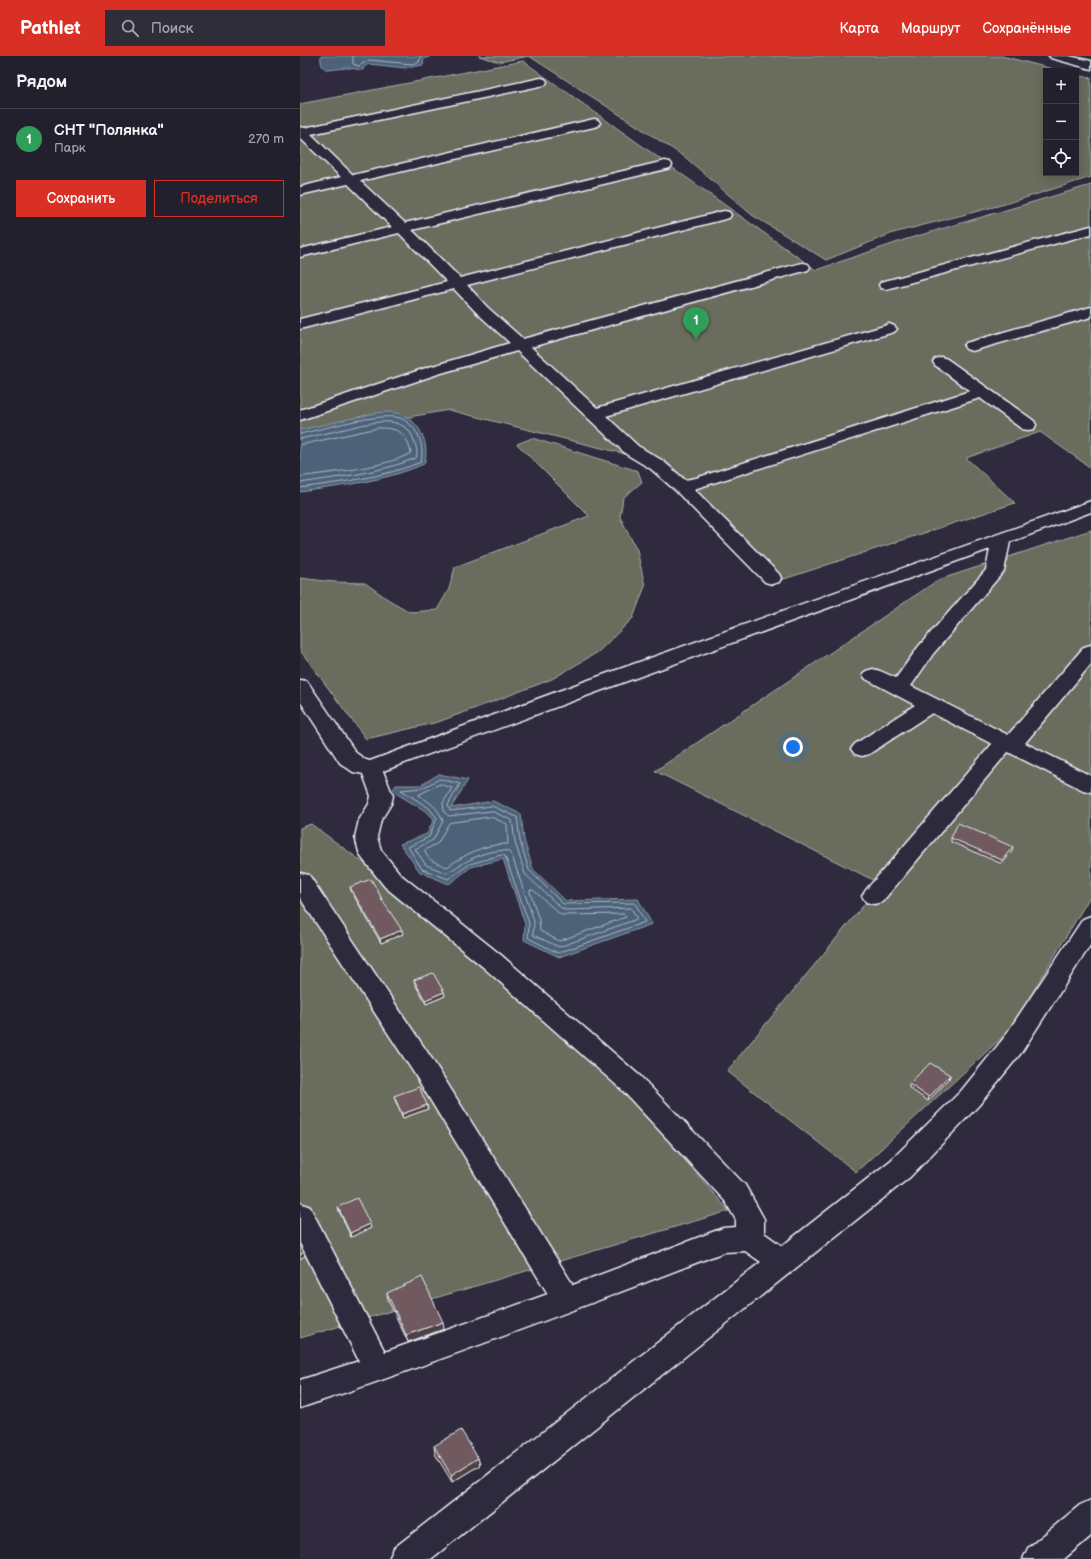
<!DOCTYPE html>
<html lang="ru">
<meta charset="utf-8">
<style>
:root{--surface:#23202e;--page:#2f2d3a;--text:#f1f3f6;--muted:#a3a3aa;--line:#403e4a;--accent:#d93025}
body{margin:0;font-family:"Balsamiq Sans",sans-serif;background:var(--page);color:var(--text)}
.controls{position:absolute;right:12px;top:12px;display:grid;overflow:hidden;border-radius:0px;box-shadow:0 2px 10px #0003}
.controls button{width:36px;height:36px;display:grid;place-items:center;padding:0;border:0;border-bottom:1px solid var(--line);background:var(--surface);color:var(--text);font:20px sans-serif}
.you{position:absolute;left:493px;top:691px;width:14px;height:14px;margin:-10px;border:3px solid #fff;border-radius:50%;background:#1a73e8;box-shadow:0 0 0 6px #1a73e833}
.badge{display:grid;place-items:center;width:26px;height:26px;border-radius:50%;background:var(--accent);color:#fff;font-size:13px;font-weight:700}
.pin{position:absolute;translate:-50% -33px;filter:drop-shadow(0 1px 2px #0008)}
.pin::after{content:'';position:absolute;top:21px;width:14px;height:12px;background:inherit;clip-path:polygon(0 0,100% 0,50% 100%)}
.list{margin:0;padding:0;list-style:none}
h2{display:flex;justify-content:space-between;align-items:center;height:52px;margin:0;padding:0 16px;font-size:17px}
h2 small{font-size:13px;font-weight:400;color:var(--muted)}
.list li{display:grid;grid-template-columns:26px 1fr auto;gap:12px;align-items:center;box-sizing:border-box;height:60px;padding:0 16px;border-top:1px solid var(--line)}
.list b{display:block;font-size:15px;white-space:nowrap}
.list p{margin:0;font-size:13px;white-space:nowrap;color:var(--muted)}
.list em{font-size:13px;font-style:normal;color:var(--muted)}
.actions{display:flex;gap:8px;padding:12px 16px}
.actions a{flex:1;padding:9px 0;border:1px solid var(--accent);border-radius:0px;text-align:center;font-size:14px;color:var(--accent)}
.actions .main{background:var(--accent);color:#fff}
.icon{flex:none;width:22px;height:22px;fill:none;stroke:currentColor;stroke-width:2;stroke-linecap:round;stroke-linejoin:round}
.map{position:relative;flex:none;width:791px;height:1503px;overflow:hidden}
header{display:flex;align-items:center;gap:24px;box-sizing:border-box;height:56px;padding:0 20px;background:var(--accent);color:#fff}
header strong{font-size:19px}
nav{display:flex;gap:22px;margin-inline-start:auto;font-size:14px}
.search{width:280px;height:36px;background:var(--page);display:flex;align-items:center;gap:10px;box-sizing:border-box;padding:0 14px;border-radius:0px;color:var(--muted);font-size:15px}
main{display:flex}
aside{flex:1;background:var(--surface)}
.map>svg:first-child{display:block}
</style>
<header>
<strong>Pathlet</strong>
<div class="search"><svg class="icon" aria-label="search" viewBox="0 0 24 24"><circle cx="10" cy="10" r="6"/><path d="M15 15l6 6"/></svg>Поиск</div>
<nav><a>Карта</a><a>Маршрут</a><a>Сохранённые</a></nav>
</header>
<main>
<aside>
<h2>Рядом<small></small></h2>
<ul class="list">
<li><span class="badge" style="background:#2e9e5b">1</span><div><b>СНТ &quot;Полянка&quot;</b><p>Парк</p></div><em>270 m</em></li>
</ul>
<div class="actions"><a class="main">Сохранить</a><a>Поделиться</a></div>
</aside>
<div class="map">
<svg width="791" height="1503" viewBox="0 0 791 1503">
<rect width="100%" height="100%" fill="#2f2a3d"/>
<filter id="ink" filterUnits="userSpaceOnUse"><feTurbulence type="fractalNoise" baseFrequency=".025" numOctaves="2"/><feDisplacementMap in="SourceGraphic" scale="8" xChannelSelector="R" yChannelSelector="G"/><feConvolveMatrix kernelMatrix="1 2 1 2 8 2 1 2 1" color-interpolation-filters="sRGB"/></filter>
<g filter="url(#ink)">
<!-- green -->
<path fill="#6a6c5d" stroke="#a9aeaa" d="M 179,0 L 702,0 L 761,15 L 746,15 L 746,117 L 776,117 L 776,19 L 791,22 L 791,121 L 709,147 L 593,177 L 526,204 L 452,159 L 385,101 L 229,0 L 199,6 Z
M 223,5 L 516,214 L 607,183 L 791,129 L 791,412 L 740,376 L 666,402 L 715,447 L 469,528 L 361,407 L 149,354 L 0,380 L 0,48 Z
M 232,382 L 338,415 L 342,426 L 323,442 L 320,461 L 337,494 L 345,530 L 333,562 L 298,596 L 252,623 L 200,643 L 138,666 L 66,683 L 0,594 L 0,522 L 34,526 L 65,527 L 89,544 L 110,556 L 137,554 L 149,533 L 155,511 L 289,460 L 217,388 Z
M 791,474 L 791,839 L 710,974 L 556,1116 L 427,1015 L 581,828 L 355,715 L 638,524 Z
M 11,768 L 239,936 L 429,1155 L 0,1282 L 0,772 Z"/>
<!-- water -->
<path fill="#4e6279" stroke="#8c9bac" d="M 21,0 L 131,0 L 124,3 L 123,9 L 106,12 L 69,8 L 64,11 L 63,14 C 58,14 53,12 48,12 C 35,12 19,20 21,0 Z
M 89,356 C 94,357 101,357 105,360 C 122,369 130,391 124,408 C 86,425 41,430 0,436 L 0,374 L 76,357 Z
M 139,718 L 168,724 L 151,752 L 193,745 L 221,758 L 224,784 L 233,813 L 266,845 L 338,843 L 352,868 L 259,901 L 224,884 L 225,868 L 203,803 L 171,811 L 149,828 L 120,816 L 100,788 L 127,778 L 134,763 L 127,756 L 92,735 L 96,729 L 121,729 Z"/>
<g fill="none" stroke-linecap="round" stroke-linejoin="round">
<!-- shore -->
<path stroke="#aab8c5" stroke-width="1" d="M 53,0 L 53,8 L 59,10 L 69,4 L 112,8 L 119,6 L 121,0
M 0,378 C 23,373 79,356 100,362 C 108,365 114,372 118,379 C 122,388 123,397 121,406 C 82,422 41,426 0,432
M 0,383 C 15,380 30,376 45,373 C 67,368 104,355 114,384 C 116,390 118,396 116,402 C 79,417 39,421 0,427
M 0,389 L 78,372 C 99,372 106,376 111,397 C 84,412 31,416 0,421
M 140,723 L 160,728 L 148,749 L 150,755 L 192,750 L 217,761 L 220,785 L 229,814 L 263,848 L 335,847 L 345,866 L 258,897 L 228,882 L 229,867 L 205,800 L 201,799 L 170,808 L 148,823 L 122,813 L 108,791 L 129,781 L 137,762 L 129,752 L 101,734 L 122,732 Z
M 140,728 L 152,732 L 143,747 L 144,756 L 149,760 L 191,755 L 212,764 L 215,786 L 225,818 L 261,852 L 266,854 L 331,852 L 337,863 L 259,891 L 233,879 L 234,865 L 212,800 L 208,795 C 186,792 165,806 147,817 L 126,809 L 115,793 L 133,784 L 143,765 C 139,752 129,746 119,739 Z
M 191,761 L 207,768 L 208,788 C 184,788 166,798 147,811 C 138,807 126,805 125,794 L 138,787 L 149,767 Z
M 231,834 L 233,834 L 261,859 L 324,858 L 326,861 L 259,885 L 240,875 L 239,864 L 230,836 Z"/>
<!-- minor casing -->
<g stroke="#e8f1f8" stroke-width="3">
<path id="minor" d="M 749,0 L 769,0 L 791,5 L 791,13 L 751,2 Z
M 241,22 L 245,23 L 247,26 L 245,29 L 11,78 L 53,119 L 294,63 L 298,64 L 300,67 L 298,70 L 294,71 L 60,125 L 105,167 L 365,105 L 370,106 L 372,109 L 370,112 L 112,174 L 160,222 L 424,155 L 429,156 L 431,159 L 429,162 L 167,229 L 187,251 L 223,283 L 498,208 L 503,207 L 508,208 L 510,211 L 508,214 L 231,291 L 297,352 L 584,270 L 589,268 L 594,270 L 597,273 L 594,276 L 306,360 L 338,390 L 363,405 L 385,424 L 396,422 L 670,335 L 635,309 L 633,306 L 635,303 L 641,301 L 647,303 L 734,365 L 736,369 L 734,373 L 728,374 L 722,373 L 680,342 L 394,433 L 479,518 L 481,522 L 479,526 L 472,528 L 465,526 L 375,434 L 351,413 L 326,398 L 217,295 L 138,318 L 0,364 L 0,354 L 126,312 L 210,287 L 177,257 L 154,233 L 0,273 L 0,263 L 147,226 L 99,177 L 0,201 L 0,193 L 92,171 L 48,128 L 0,139 L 0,131 L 41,121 L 0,82 L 0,71 L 4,72 Z
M 791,170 L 791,178 L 586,233 L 581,232 L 579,229 L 581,226 Z
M 791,251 L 791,261 L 672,295 L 666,293 L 664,290 L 666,287 Z
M 791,445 L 791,456 L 710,486 L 704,515 L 633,598 L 611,630 L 708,679 L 784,591 L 791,589 L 791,608 L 725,687 L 791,720 L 791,736 L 783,734 L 708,696 L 582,846 L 574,848 L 566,846 L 562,840 L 566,834 L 692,688 L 632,657 L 569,698 L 562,700 L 555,698 L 551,693 L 555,688 L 615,649 L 566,623 L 563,619 L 566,615 L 573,613 L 580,615 L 596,622 L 619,590 L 686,514 L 690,493 L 297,636 L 83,715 L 93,740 L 91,748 L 81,764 L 77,781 L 81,794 L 101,819 L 201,899 L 340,1020 L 445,1129 L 464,1163 L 464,1177 L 482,1190 L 590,1105 L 661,1035 L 703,983 L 783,863 L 791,860 L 791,888 L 721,997 L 679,1049 L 610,1121 L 131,1503 L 89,1503 L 94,1492 L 461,1206 L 445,1195 L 424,1196 C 283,1251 142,1304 0,1352 L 0,1324 L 59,1305 L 0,1187 L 0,1147 L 10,1151 L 85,1296 L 248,1238 L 114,1017 L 0,842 L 0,817 L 9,819 L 132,1003 L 273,1229 L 423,1172 L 436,1171 L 436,1164 L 425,1145 L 322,1034 L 183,911 L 85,831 L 62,802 L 59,796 L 55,781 L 59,764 L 69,748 L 71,740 L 63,718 L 53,716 L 40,707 L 0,645 L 0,624 L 7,625 L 56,697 L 66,704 L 70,705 L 283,626 Z
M 791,1444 L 791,1480 L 764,1503 L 723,1503 L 728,1492 L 780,1449 Z"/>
</g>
<!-- minor -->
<use href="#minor" fill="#2f2a3d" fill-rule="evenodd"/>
</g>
<!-- wall -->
<path fill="#604d52" stroke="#e8f1f8" d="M 651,782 L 712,795 L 702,808 L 651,786 Z
M 50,831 L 81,841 L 82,844 L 103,878 L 81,887 L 51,835 Z
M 114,924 L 144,936 L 145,940 L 126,948 L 115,928 Z
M 650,1019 L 649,1023 L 628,1045 L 609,1032 L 609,1028 Z
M 94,1040 L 127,1049 L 128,1053 L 103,1062 L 95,1044 Z
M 38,1151 L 71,1172 L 51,1181 L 39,1155 Z
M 87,1237 L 144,1273 L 108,1286 L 88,1244 Z
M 134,1390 L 178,1402 L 180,1409 L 152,1426 L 135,1398 Z"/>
<!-- shaded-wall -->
<path fill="#4e3f42" stroke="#e8f1f8" d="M 713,791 L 712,795 L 702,808 L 702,804 Z
M 102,874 L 103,878 L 81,887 L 80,883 Z
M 144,936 L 145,940 L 126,948 L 125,944 Z
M 650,1019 L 649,1023 L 628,1045 L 629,1041 Z
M 127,1049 L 128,1053 L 103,1062 L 102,1058 Z
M 70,1168 L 71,1172 L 51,1181 L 50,1177 Z
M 4,1196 L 5,1200 L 0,1203 L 0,1199 Z
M 143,1266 L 144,1273 L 108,1286 L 106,1279 Z
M 178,1402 L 180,1409 L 152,1426 L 151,1419 Z"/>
<!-- building -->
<path fill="#705a5f" stroke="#e8f1f8" d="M 658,767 L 713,791 L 702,804 L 651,782 Z
M 71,823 L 81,841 L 80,841 L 102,874 L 80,883 L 50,831 Z
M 133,917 L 144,936 L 125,944 L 114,924 Z
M 630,1007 L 650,1019 L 629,1041 L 609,1028 Z
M 119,1031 L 127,1049 L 102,1058 L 94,1040 Z
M 57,1142 L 70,1168 L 50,1177 L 38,1151 Z
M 0,1189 L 4,1196 L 0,1199 Z
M 122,1221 L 143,1266 L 106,1279 L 87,1237 Z
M 161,1374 L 178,1402 L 151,1419 L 134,1390 Z"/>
</g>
</svg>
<div class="controls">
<button>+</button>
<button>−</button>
<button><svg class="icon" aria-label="locate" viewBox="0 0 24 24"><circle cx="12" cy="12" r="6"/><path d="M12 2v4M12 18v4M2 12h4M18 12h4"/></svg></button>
</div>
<div class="you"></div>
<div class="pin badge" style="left:396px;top:284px;background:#2e9e5b">1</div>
</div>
</main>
